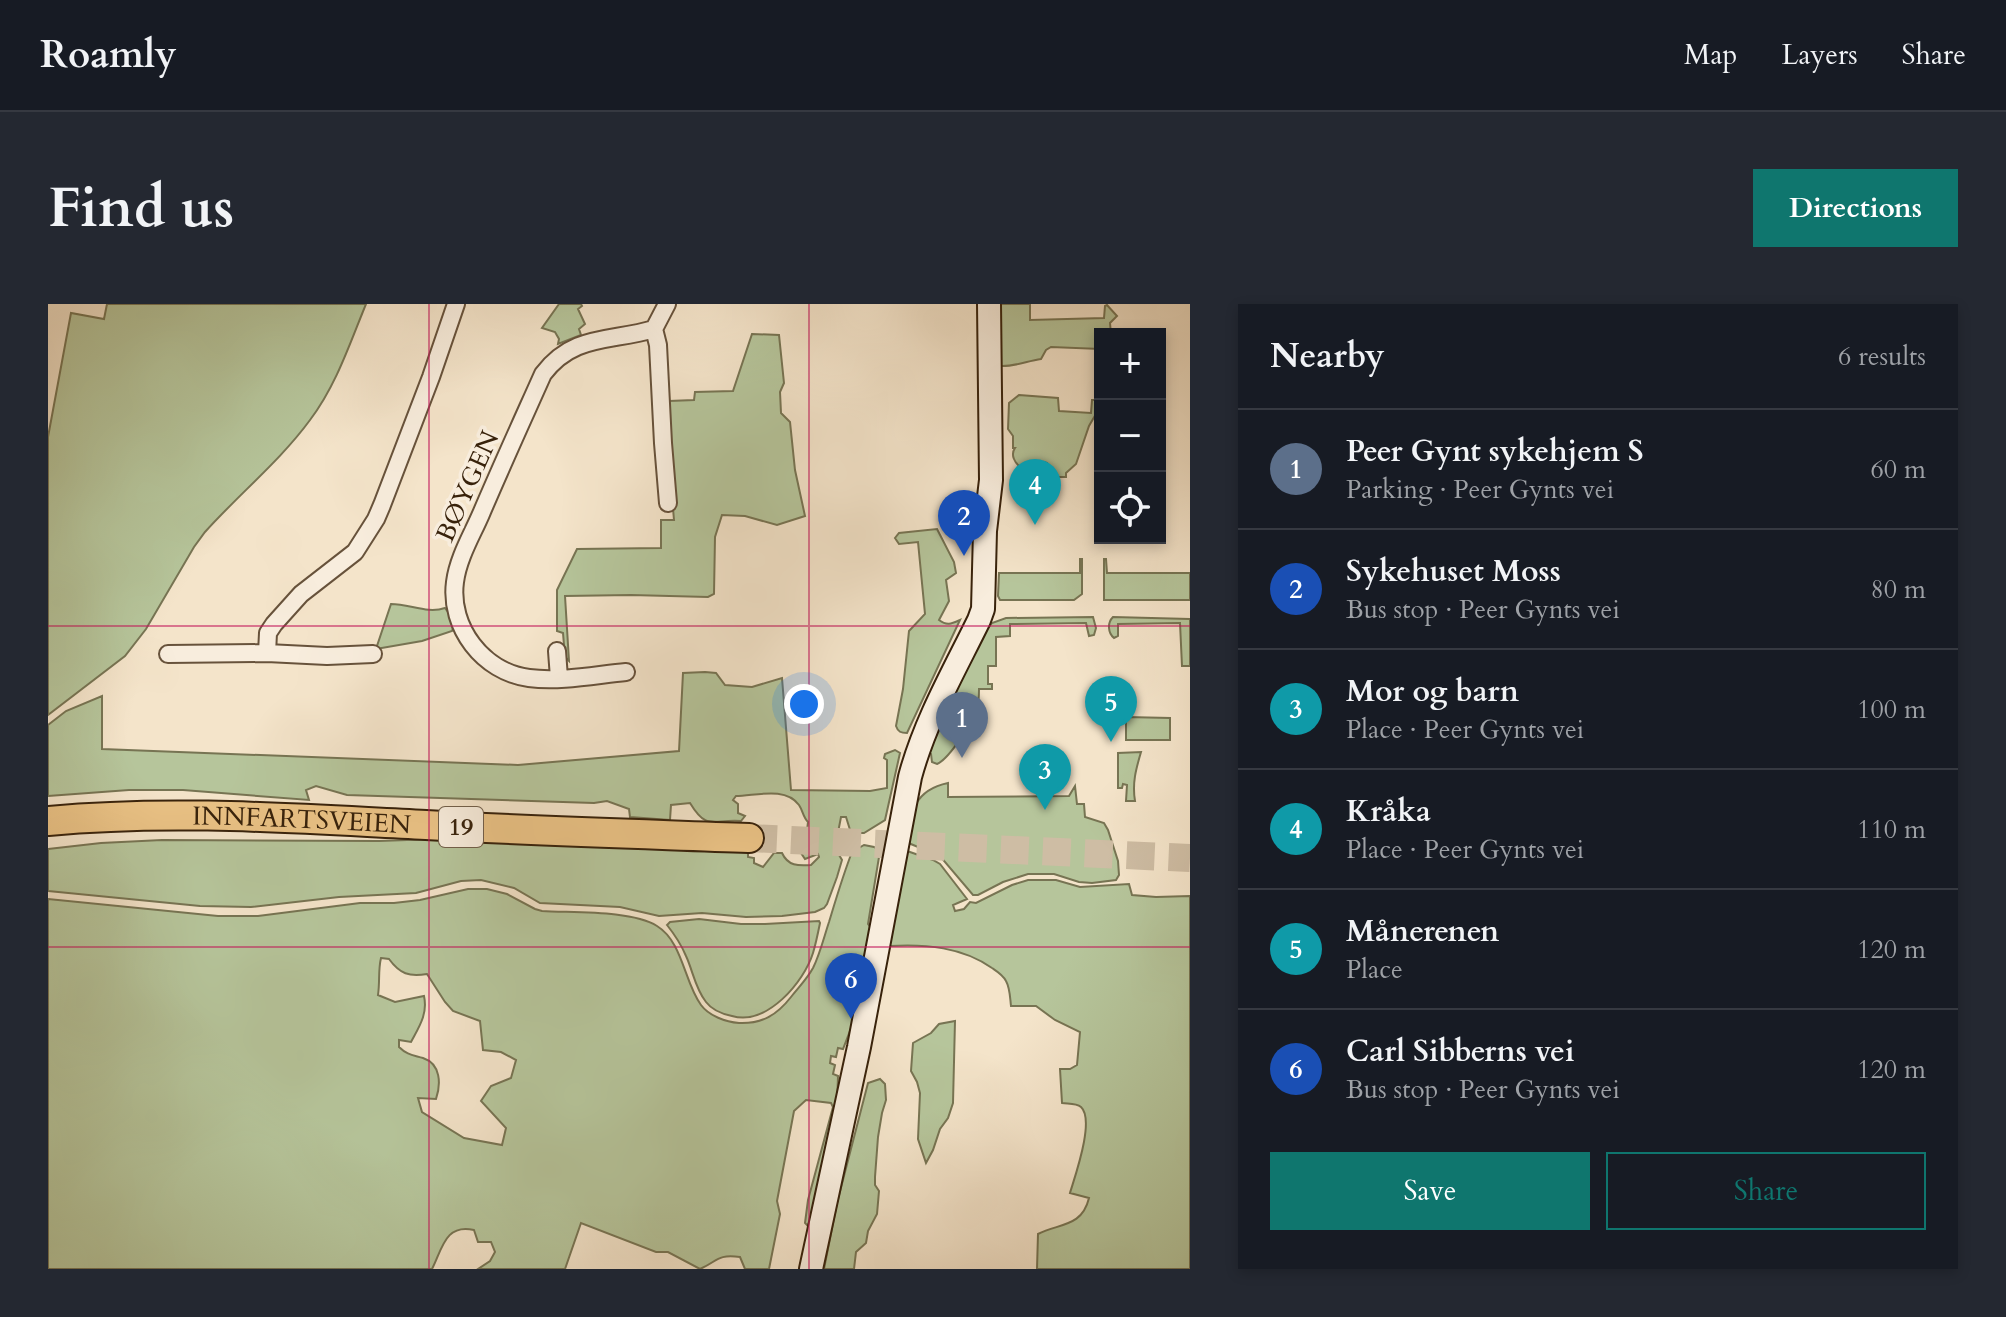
<!DOCTYPE html>
<meta charset="utf-8">
<style>
:root{--surface:#171b24;--page:#242831;--text:#f1f3f6;--muted:#9ea1a6;--line:#363941;--accent:#0f766e}
body{margin:0;font-family:Cardo,serif;background:var(--page);color:var(--text)}
.controls{position:absolute;right:24px;top:24px;display:grid;overflow:hidden;border-radius:0px;box-shadow:0 4px 12px #0003}
.controls button{width:72px;height:72px;display:grid;place-items:center;padding:0;border:0;border-bottom:2px solid var(--line);background:var(--surface);color:var(--text);font:40px sans-serif}
.you{position:absolute;left:756px;top:400px;width:28px;height:28px;margin:-20px;border:6px solid #fff;border-radius:50%;background:#1a73e8;box-shadow:0 0 0 12px #1a73e833}
.badge{display:grid;place-items:center;width:52px;height:52px;border-radius:50%;background:var(--accent);color:#fff;font-size:26px;font-weight:700}
.pin{position:absolute;translate:-50% -66px;filter:drop-shadow(0 2px 4px #0008)}
.pin::after{content:'';position:absolute;top:42px;width:28px;height:24px;background:inherit;clip-path:polygon(0 0,100% 0,50% 100%)}
.list{margin:0;padding:0;list-style:none}
h2{display:flex;justify-content:space-between;align-items:center;height:104px;margin:0;padding:0 32px;font-size:34px}
h2 small{font-size:26px;font-weight:400;color:var(--muted)}
.list li{display:grid;grid-template-columns:52px 1fr auto;gap:24px;align-items:center;box-sizing:border-box;height:120px;padding:0 32px;border-top:2px solid var(--line)}
.list b{display:block;font-size:30px;white-space:nowrap}
.list p{margin:0;font-size:26px;white-space:nowrap;color:var(--muted)}
.list em{font-size:26px;font-style:normal;color:var(--muted)}
.actions{display:flex;gap:16px;padding:24px 32px}
.actions a{flex:1;padding:18px 0;border:2px solid var(--accent);border-radius:0px;text-align:center;font-size:28px;color:var(--accent)}
.actions .main{background:var(--accent);color:#fff}
.icon{flex:none;width:44px;height:44px;fill:none;stroke:currentColor;stroke-width:2;stroke-linecap:round;stroke-linejoin:round}
.map{position:relative;flex:none;width:1142px;height:965px;overflow:hidden;border-radius:0px}
header{display:flex;align-items:center;gap:48px;box-sizing:border-box;height:112px;padding:0 40px;background:var(--surface);border-bottom:2px solid var(--line)}
header strong{font-size:38px}
nav{display:flex;gap:44px;margin-inline-start:auto;font-size:28px}
.intro{display:flex;align-items:center;justify-content:space-between;box-sizing:border-box;height:192px;padding:0 48px}
h1{margin:0;font-size:56px}
.button{padding:20px 36px;border-radius:0px;background:var(--accent);color:#fff;font-size:28px;font-weight:700}
main{display:flex;gap:48px;padding:0 48px}
aside{flex:1;background:var(--surface);border-radius:0px;box-shadow:0 4px 12px #0003}
.map>svg:first-child{display:block}
</style>
<header>
<strong>Roamly</strong>
<nav><a>Map</a><a>Layers</a><a>Share</a></nav>
</header>
<div class="intro"><h1>Find us</h1><a class="button">Directions</a></div>
<main>
<div class="map">
<svg width="1142" height="965" viewBox="0 0 1142 965">
<rect width="100%" height="100%" fill="#f4e4ca"/>
<filter id="stains"><feTurbulence type="fractalNoise" baseFrequency=".0025" numOctaves="4"/><feColorMatrix values="0 0 0 0 .2 0 0 0 0 .09 0 0 0 0 .02 0 0 0 .5 -.17"/></filter>
<radialGradient id="worn" r=".72"><stop offset=".6" stop-color="#630" stop-opacity="0"/><stop offset="1" stop-color="#630" stop-opacity=".3"/></radialGradient>
<!-- green -->
<path fill="#b6c59b" stroke="#777453" stroke-width="2" fill-rule="evenodd" d="M 59,0 L 318,0 C 302,39 288,82 262,116 C 232,157 191,190 157,228 L 146,243 L 98,325 L 77,352 L 0,411 L 0,133 L 23,9 L 56,15 Z
M 511,0 L 533,0 L 534,2 L 530,5 L 537,20 L 531,25 L 533,31 L 510,40 L 511,35 L 507,28 L 494,24 Z
M 953,0 L 982,0 L 982,16 L 1056,14 L 1057,2 L 1059,1 L 1069,12 L 1062,19 L 1063,30 L 1052,30 L 1052,45 L 1003,43 L 998,46 L 993,55 C 979,57 966,63 952,62 Z
M 704,30 L 731,31 L 736,79 L 732,88 L 733,109 L 742,118 L 747,166 L 757,212 L 729,221 L 697,212 L 674,211 L 667,233 L 666,290 L 660,293 L 583,291 L 517,292 L 521,357 L 517,353 L 515,329 L 509,327 L 509,286 L 529,245 L 613,244 L 613,216 L 626,216 L 616,99 L 621,97 L 646,96 L 647,88 L 685,87 Z
M 971,91 L 1010,94 L 1011,107 L 1043,109 L 1044,96 L 1052,96 L 1052,103 L 1041,122 L 1028,160 L 1018,169 L 1018,173 L 1003,173 L 999,159 L 996,158 L 989,164 L 986,159 L 973,164 C 967,159 962,151 967,144 L 965,144 L 965,132 L 960,125 L 961,99 Z
M 889,225 L 906,258 L 908,269 L 898,276 L 901,297 L 891,316 C 899,322 903,320 912,316 L 859,429 C 853,429 850,428 848,422 L 855,385 L 861,327 L 877,310 L 870,238 L 851,240 L 847,234 L 851,229 Z
M 1032,255 L 1034,255 L 1034,290 L 1026,296 L 952,296 L 950,292 L 951,269 L 1032,269 Z
M 1056,255 L 1058,255 L 1059,269 L 1142,269 L 1142,296 L 1056,296 Z
M 343,300 C 362,300 379,310 397,304 C 402,309 407,320 404,327 L 374,337 L 328,345 Z
M 1045,313 L 1048,324 L 1046,331 L 1041,332 L 1038,319 L 962,320 L 962,332 L 948,333 L 948,362 L 940,362 L 940,380 L 944,380 L 944,385 L 931,385 C 931,392 931,398 929,404 C 925,418 901,455 889,460 L 884,458 L 883,450 L 878,448 L 881,439 L 937,328 L 944,319 L 958,314 Z
M 1065,313 L 1142,315 L 1142,362 L 1134,362 L 1132,319 L 1070,320 L 1070,332 L 1066,334 C 1060,329 1059,319 1065,313 Z
M 657,368 L 668,369 L 677,381 L 704,383 L 734,374 L 743,486 L 822,487 L 839,484 L 839,456 L 836,454 L 837,450 L 847,446 L 852,449 L 837,516 L 816,529 L 803,529 L 798,513 L 793,513 L 787,544 L 794,556 L 789,573 L 779,600 L 776,604 L 767,608 L 734,612 L 698,613 L 654,609 L 611,612 L 572,603 L 492,599 L 466,584 L 433,576 L 413,577 L 368,589 L 291,593 L 203,603 L 152,602 L 0,587 L 0,545 L 53,539 L 114,536 L 331,537 L 415,534 L 700,543 L 700,553 L 706,554 L 706,559 L 715,563 L 726,549 L 734,549 C 740,562 750,562 763,561 L 771,553 L 770,550 L 757,555 L 753,549 L 757,544 L 754,532 L 759,526 L 760,518 C 755,513 755,507 751,501 C 737,482 707,492 688,492 L 685,496 L 690,500 L 690,509 L 697,512 L 693,517 C 664,515 659,527 642,499 L 623,501 L 622,516 L 582,513 L 581,505 L 559,497 L 546,499 L 299,491 L 268,482 L 258,486 L 261,496 L 135,486 L 81,486 L 0,492 L 0,421 L 18,407 L 54,392 L 54,445 L 470,461 L 631,447 L 635,369 Z
M 1078,413 L 1122,414 L 1122,436 L 1078,436 Z
M 1093,448 C 1088,465 1084,479 1087,497 L 1078,497 L 1079,481 L 1075,480 L 1074,484 L 1070,484 L 1070,449 Z
M 900,479 L 900,493 L 1021,492 L 1027,482 L 1029,500 L 1036,500 L 1037,513 L 1056,519 L 1060,526 L 1070,557 L 1071,571 L 1068,576 L 1044,579 L 1031,578 L 1006,570 L 980,570 L 955,578 L 930,591 L 925,591 L 892,552 L 858,538 C 862,509 866,486 900,479 Z
M 816,541 L 826,543 L 832,547 L 820,620 L 824,625 L 805,719 L 795,745 L 790,744 L 788,753 L 783,752 L 782,759 L 787,761 L 785,770 L 790,772 L 789,800 L 763,919 L 759,921 L 757,919 L 760,896 L 785,803 L 783,799 L 758,796 L 746,807 L 729,897 L 732,910 L 721,965 L 697,965 L 692,953 C 669,950 670,957 652,965 L 620,948 L 608,948 L 533,919 L 517,965 L 430,965 L 442,957 L 447,948 L 443,938 L 430,938 L 426,926 C 397,919 394,946 384,965 L 0,965 L 0,595 L 170,612 L 210,612 L 312,599 L 346,599 L 372,596 L 420,585 L 439,585 L 459,590 L 487,605 L 494,607 C 525,609 583,606 609,622 C 635,638 636,678 653,701 C 661,712 678,718 691,719 C 714,720 729,711 743,693 C 750,684 759,675 765,664 C 772,650 776,633 781,618 C 788,595 795,571 804,548 ZM 333,654 L 341,655 C 352,670 361,673 379,670 L 397,698 L 405,707 L 432,717 L 435,746 L 453,748 L 468,756 L 463,774 L 443,782 L 433,797 L 458,824 L 454,841 L 416,834 L 374,808 L 370,794 L 388,795 C 393,780 393,760 375,754 C 365,751 359,751 351,743 L 351,736 L 363,738 C 371,723 380,710 376,692 L 347,698 L 330,691 C 332,678 330,666 333,654 Z
M 859,547 L 885,556 L 892,560 L 919,595 L 905,601 L 907,607 L 916,605 L 922,598 L 928,599 L 964,581 L 980,576 L 1008,576 L 1032,583 L 1081,580 L 1084,591 L 1108,593 L 1142,592 L 1142,965 L 989,965 L 990,930 C 1012,919 1034,923 1041,894 L 1022,889 C 1027,872 1047,816 1033,803 C 1028,799 1020,800 1014,799 L 1012,765 L 1022,765 L 1029,761 L 1032,728 L 1007,716 L 988,702 L 963,702 C 962,693 962,684 958,677 C 955,671 950,668 944,664 C 914,643 878,640 842,642 L 839,639 Z
M 651,615 L 693,620 L 717,620 L 771,617 L 772,619 C 770,629 768,639 765,649 C 756,678 719,722 684,712 C 674,710 664,706 658,698 C 647,684 645,667 638,652 C 633,640 627,631 619,621 L 622,618 Z
M 907,717 L 905,799 L 900,814 L 892,825 L 885,846 L 878,859 L 870,835 L 872,789 L 869,778 L 863,767 L 865,739 L 883,729 L 891,720 Z
M 832,775 L 837,780 L 838,796 L 834,809 L 830,833 L 827,873 L 827,881 L 831,887 L 829,910 L 820,927 L 818,939 L 808,948 L 806,965 L 776,965 L 789,899 L 820,779 Z"/>
<g fill="none" stroke-linecap="round" stroke-linejoin="round">
<!-- highway-tunnel -->
<path stroke="#cebda4" stroke-width="28" stroke-dasharray="28 14" stroke-linecap="butt" d="M 701,534 L 1142,554"/>
<!-- street casing -->
<g stroke="#67523b" stroke-width="20">
<path id="street" d="M 619,0 L 606,25 L 610,41 L 615,139 L 620,199
M 509,347 L 511,374
M 219,349 L 279,352 L 325,350
M 120,350 L 219,349 L 220,329 L 226,320 L 253,290 L 307,248 L 328,215 L 334,201 L 383,73 L 408,0
M 578,368 C 547,371 512,378 481,374 C 435,368 401,323 407,278 C 410,254 424,231 433,210 C 453,163 474,117 495,70 C 525,30 562,38 606,25"/>
</g>
<!-- secondary casing -->
<g stroke="#38220b" stroke-width="26">
<path id="secondary" d="M 763,965 L 811,743 L 862,473 C 877,417 906,367 931,316 L 935,305 L 937,227 L 943,176 L 941,0"/>
</g>
<!-- highway casing -->
<g stroke="#38220b" stroke-width="32">
<g id="highway">
<path id="s1" d="M 0,517 C 126,505 252,515 378,521 C 485,527 593,530 701,534"/>
</g>
</g>
<!-- street -->
<use href="#street" stroke="#f8eddd" stroke-width="16"/>
<!-- secondary -->
<use href="#secondary" stroke="#f8eddd" stroke-width="22"/>
<!-- highway -->
<use href="#highway" stroke="#eac285" stroke-width="28"/>
</g>
<!-- grid -->
<path fill="none" stroke="#c2185b" stroke-width="2" stroke-opacity="0.55" d="M 381,0 L 381,965M 761,0 L 761,965M 0,322 L 1142,322M 0,643 L 1142,643"/>
<g text-anchor="middle" stroke-width="7" stroke-linejoin="round" paint-order="stroke">
<!-- shield labels -->
<rect fill="#f8eddd" stroke="#725f4a" stroke-width="2" x="391" y="503" width="44" height="40" rx="6"/>
<g font-size="24" font-weight="bold" fill="#38220b">
<text x="413" y="531">19</text>
</g>
<!-- street labels -->
<g font-size="26" fill="#38220b" stroke="#f8eddd">
<text transform="translate(419 182) rotate(-66)" y="9">BØYGEN</text>
<text dy="9" stroke="none"><textPath href="#s1" startOffset="254">INNFARTSVEIEN</textPath></text>
</g>
</g>
<rect width="100%" height="100%" filter="url(#stains)"/>
<rect width="100%" height="100%" fill="url(#worn)"/>
</svg>
<div class="controls">
<button>+</button>
<button>−</button>
<button><svg class="icon" aria-label="locate" viewBox="0 0 24 24"><circle cx="12" cy="12" r="6"/><path d="M12 2v4M12 18v4M2 12h4M18 12h4"/></svg></button>
</div>
<div class="you"></div>
<div class="pin badge" style="left:914px;top:454px;background:#5c6f8a">1</div>
<div class="pin badge" style="left:916px;top:252px;background:#1a4fb4">2</div>
<div class="pin badge" style="left:997px;top:506px;background:#0f9aa8">3</div>
<div class="pin badge" style="left:987px;top:221px;background:#0f9aa8">4</div>
<div class="pin badge" style="left:1063px;top:438px;background:#0f9aa8">5</div>
<div class="pin badge" style="left:803px;top:715px;background:#1a4fb4">6</div>
</div>
<aside>
<h2>Nearby<small>6 results</small></h2>
<ul class="list">
<li><span class="badge" style="background:#5c6f8a">1</span><div><b>Peer Gynt sykehjem S</b><p>Parking · Peer Gynts vei</p></div><em>60 m</em></li>
<li><span class="badge" style="background:#1a4fb4">2</span><div><b>Sykehuset Moss</b><p>Bus stop · Peer Gynts vei</p></div><em>80 m</em></li>
<li><span class="badge" style="background:#0f9aa8">3</span><div><b>Mor og barn</b><p>Place · Peer Gynts vei</p></div><em>100 m</em></li>
<li><span class="badge" style="background:#0f9aa8">4</span><div><b>Kråka</b><p>Place · Peer Gynts vei</p></div><em>110 m</em></li>
<li><span class="badge" style="background:#0f9aa8">5</span><div><b>Månerenen</b><p>Place</p></div><em>120 m</em></li>
<li><span class="badge" style="background:#1a4fb4">6</span><div><b>Carl Sibberns vei</b><p>Bus stop · Peer Gynts vei</p></div><em>120 m</em></li>
</ul>
<div class="actions"><a class="main">Save</a><a>Share</a></div>
</aside>
</main>
